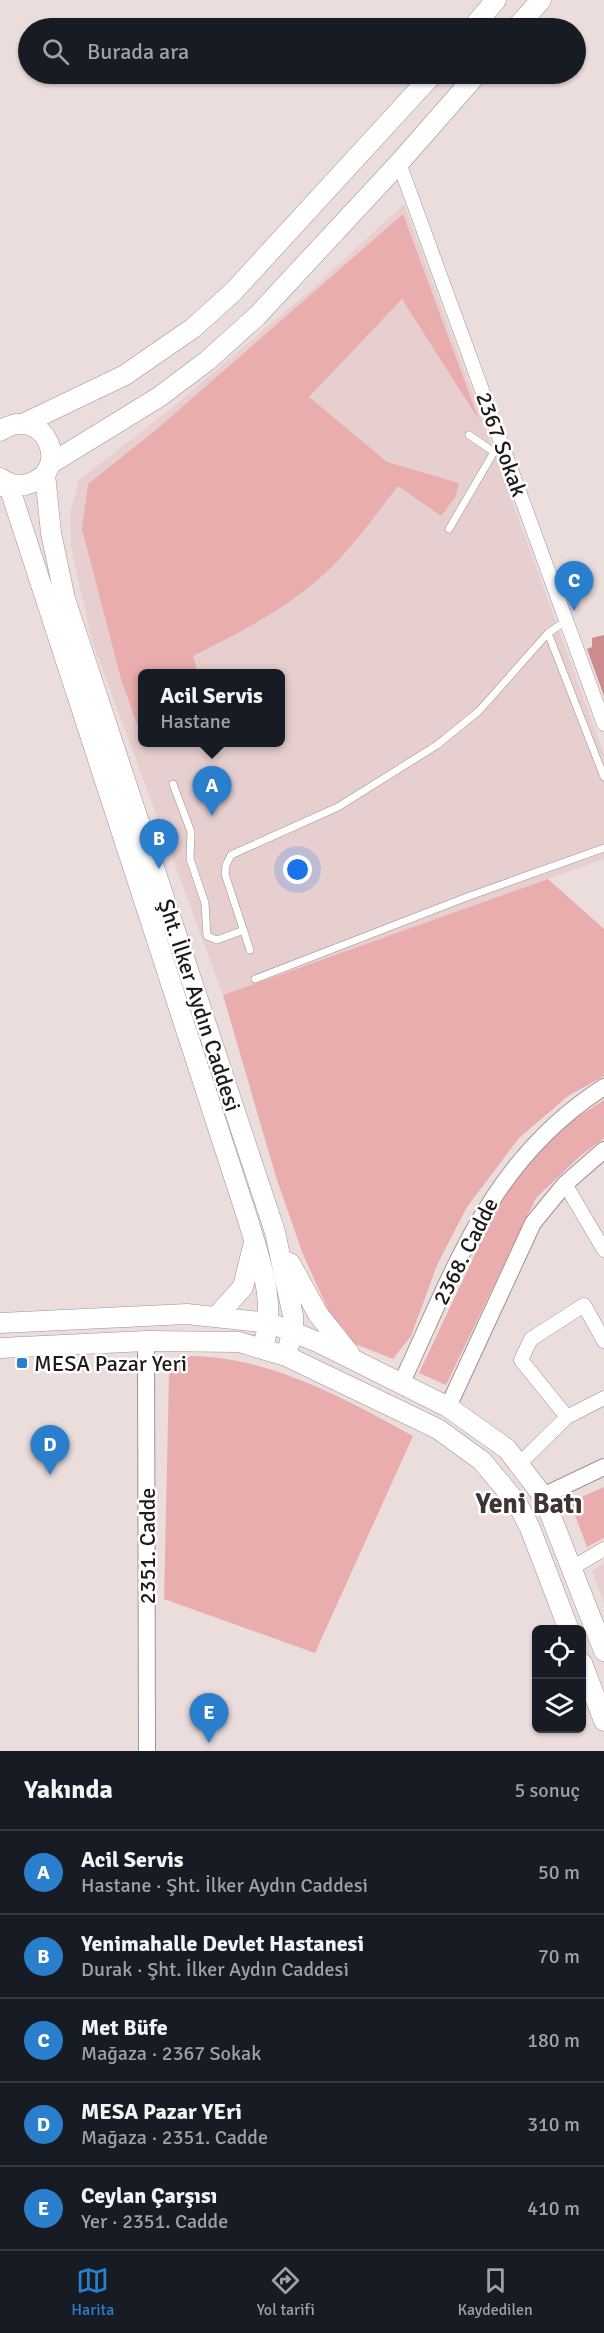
<!DOCTYPE html>
<html lang="tr">
<meta charset="utf-8">
<style>
:root{--surface:#171b24;--page:#242831;--text:#f1f3f6;--muted:#9ea1a6;--line:#363941;--accent:#2a7fcd}
body{margin:0;font-family:Signika,sans-serif;background:var(--page);color:var(--text)}
.controls{position:absolute;right:18px;bottom:18px;display:grid;overflow:hidden;border-radius:9px;box-shadow:0 2px 4px #0004}
.controls button{width:54px;height:54px;display:grid;place-items:center;padding:0;border:0;border-bottom:2px solid var(--line);background:var(--surface);color:var(--text);font:30px sans-serif}
.you{position:absolute;left:298px;top:870px;width:21px;height:21px;margin:-15px;border:4px solid #fff;border-radius:50%;background:#1a73e8;box-shadow:0 0 0 9px #1a73e833}
.badge{display:grid;place-items:center;width:39px;height:39px;border-radius:50%;background:var(--accent);color:#fff;font-size:20px;font-weight:700}
.pin{position:absolute;translate:-50% -50px;filter:drop-shadow(0 2px 3px #0008)}
.pin::after{content:'';position:absolute;top:32px;width:21px;height:18px;background:inherit;clip-path:polygon(0 0,100% 0,50% 100%)}
.popup{position:absolute;left:138px;top:669px;width:147px;height:78px;box-sizing:border-box;display:grid;place-content:center;border-radius:9px;background:var(--surface);filter:drop-shadow(0 2px 4px #0005);font-size:20px;white-space:nowrap;color:var(--muted)}
.popup b{font-size:22px;color:var(--text)}
.popup::after{content:'';position:absolute;left:50%;top:100%;margin-left:-12px;border:12px solid transparent;border-top-color:var(--surface)}
.list{margin:0;padding:0;list-style:none}
h2{display:flex;justify-content:space-between;align-items:center;height:78px;margin:0;padding:0 24px;font-size:26px}
h2 small{font-size:20px;font-weight:400;color:var(--muted)}
.list li{display:grid;grid-template-columns:39px 1fr auto;gap:18px;align-items:center;box-sizing:border-box;height:84px;padding:0 24px;border-top:2px solid var(--line)}
.list b{display:block;font-size:22px;white-space:nowrap}
.list p{margin:0;font-size:20px;white-space:nowrap;color:var(--muted)}
.list em{font-size:20px;font-style:normal;color:var(--muted)}
.icon{flex:none;width:33px;height:33px;fill:none;stroke:currentColor;stroke-width:2;stroke-linecap:round;stroke-linejoin:round}
.map{position:relative;flex:none;width:604px;height:1751px;overflow:hidden}
.search{position:absolute;background:var(--surface);box-shadow:0 2px 4px #0004;left:18px;right:18px;top:18px;height:66px;display:flex;align-items:center;gap:15px;box-sizing:border-box;padding:0 21px;border-radius:33px;color:var(--muted);font-size:22px}
.sheet{height:498px;background:var(--surface)}
nav{display:flex;justify-content:space-around;align-items:center;box-sizing:border-box;height:84px;border-top:2px solid var(--line);background:var(--surface);font-size:16px;color:var(--muted)}
nav a{display:grid;justify-items:center;gap:3px}
nav .on{color:var(--accent)}
.map>svg:first-child{display:block}
</style>
<div class="map">
<svg width="604" height="1751" viewBox="0 0 604 1751">
<rect width="100%" height="100%" fill="#ecdddd"/>
<!-- built -->
<path fill="#e7cfcf" fill-rule="evenodd" d="M 404,204 L 604,754 L 604,859 L 223,995 L 92,641 L 71,547 L 70,512 L 79,480 L 168,411 L 313,288 ZM 143,674 L 281,674 L 281,742 L 143,742 Z
M 604,1563 L 604,1604 L 592,1571 Z"/>
<!-- green -->
<path fill="#eaadae" d="M 403,214 L 479,420 L 402,299 L 309,397 L 387,462 L 459,483 L 456,496 L 441,516 L 398,486 C 372,519 347,556 314,583 C 278,613 235,635 193,656 L 198,673 L 143,674 L 143,728 L 139,730 L 121,679 L 82,529 L 88,484 L 157,429 Z
M 548,879 L 604,929 L 604,1076 L 568,1096 L 519,1138 L 467,1207 L 438,1263 L 411,1336 L 393,1359 L 350,1342 L 345,1330 L 333,1321 L 302,1252 L 276,1177 L 223,995 Z
M 604,1100 L 604,1138 L 579,1157 L 536,1198 L 446,1385 L 419,1373 L 508,1184 L 545,1145 L 573,1120 Z
M 191,1356 C 270,1357 345,1399 413,1436 L 315,1653 L 164,1599 L 169,1375 L 178,1362 Z
M 604,1487 L 604,1538 L 587,1547 L 570,1502 Z"/>
<!-- forest -->
<path fill="#cb8c8e" d="M 604,635 L 604,696 L 587,649 L 592,647 L 592,638 Z"/>
<g fill="none" stroke-linecap="round" stroke-linejoin="round">
<!-- service casing -->
<g stroke="#9f9292" stroke-width="8">
<path id="service" d="M 469,435 L 494,452
M 449,529 L 494,452 L 502,446
M 548,633 L 604,777
M 173,784 L 191,832 L 190,859 L 205,903 L 207,936 L 217,940 L 244,930
M 250,950 L 225,874 L 226,865 L 231,855 L 338,807 L 437,745 L 479,711 L 548,633 L 566,621
M 255,979 L 467,897 L 604,848"/>
</g>
<!-- minor casing -->
<g stroke="#9f9292" stroke-width="15">
<path id="minor" d="M 399,163 L 604,724
M 565,1184 L 604,1250
M 567,1417 L 521,1360 L 531,1339 L 584,1305 L 604,1341
M 520,1463 L 567,1417 L 604,1398
M 572,1568 L 604,1549"/>
</g>
<!-- tertiary casing -->
<g stroke="#9f9292" stroke-width="18">
<path id="tertiary" d="M 146,1341 L 147,1751
M 401,1384 C 456,1267 490,1160 604,1087
M 448,1407 L 533,1223 L 565,1184 L 604,1150
M 543,1496 L 604,1467"/>
</g>
<!-- secondary casing -->
<g stroke="#9f9292" stroke-width="21">
<path id="secondary" d="M 472,28 L 496,0
M 516,28 L 541,0
M 23,424 L 125,375 L 193,328 L 233,292 L 433,74
M 0,431 C 43,402 73,468 31,483 C 19,488 10,484 0,478
M 50,464 L 159,397 L 207,361 L 257,316 L 399,163 L 477,74
M 45,474 L 51,533 L 65,599 L 275,1232 L 293,1316 L 293,1330 L 286,1356
M 0,486 L 8,483 L 249,1223 C 262,1267 276,1302 263,1348
M 290,1263 L 318,1314 L 349,1353
M 217,1316 L 243,1287 L 253,1246
M 0,1323 L 187,1314 L 270,1323 L 320,1343 L 448,1407 L 507,1449 L 543,1496 L 604,1651
M 0,1348 L 146,1341 L 239,1342 L 286,1356 L 438,1429 L 482,1461 L 517,1503 L 530,1528 L 569,1630
M 582,1663 L 604,1721"/>
</g>
<!-- service -->
<use href="#service" stroke="#fff" stroke-width="7"/>
<!-- minor -->
<use href="#minor" stroke="#fff" stroke-width="14"/>
<!-- tertiary -->
<use href="#tertiary" stroke="#fff" stroke-width="16"/>
<!-- secondary -->
<use href="#secondary" stroke="#fff" stroke-width="20"/>
</g>
<!-- markers -->
<rect fill="#2a7fcd" stroke="#fff" stroke-width="2" x="16" y="1357" width="12" height="12" rx="3"/>
<g text-anchor="middle" stroke-width="5" stroke-linejoin="round" paint-order="stroke">
<!-- street labels -->
<g font-size="22" fill="#201b1b" stroke="#fff">
<text transform="translate(502 444) rotate(70)" y="8">2367 Sokak</text>
<text transform="translate(200 1005) rotate(72)" y="8">Şht. İlker Aydın Caddesi</text>
<text transform="translate(465 1251) rotate(-63)" y="8">2368. Cadde</text>
<text transform="translate(147 1546) rotate(-90)" y="8">2351. Cadde</text>
</g>
<!-- poi labels -->
<g font-size="22" fill="#201b1b" stroke="#fff" text-anchor="start">
<text x="34" y="1371">MESA Pazar Yeri</text>
</g>
<!-- district labels -->
<g font-size="28" font-weight="bold" fill="#3f3334" stroke="#fff">
<text x="529" y="1513">Yeni Batı</text>
</g>
</g>
</svg>
<div class="controls">
<button><svg class="icon" aria-label="locate" viewBox="0 0 24 24"><circle cx="12" cy="12" r="6"/><path d="M12 2v4M12 18v4M2 12h4M18 12h4"/></svg></button>
<button><svg class="icon" aria-label="layers" viewBox="0 0 24 24"><path d="M12 4l9 5-9 5-9-5zM3 14l9 5 9-5"/></svg></button>
</div>
<div class="you"></div>
<div class="pin badge" style="left:212px;top:816px">A</div>
<div class="popup"><b>Acil Servis</b>Hastane</div>
<div class="pin badge" style="left:159px;top:869px">B</div>
<div class="pin badge" style="left:574px;top:611px">C</div>
<div class="pin badge" style="left:50px;top:1475px">D</div>
<div class="pin badge" style="left:209px;top:1743px">E</div>
<div class="search"><svg class="icon" aria-label="search" viewBox="0 0 24 24"><circle cx="10" cy="10" r="6"/><path d="M15 15l6 6"/></svg>Burada ara</div>
</div>
<section class="sheet">
<h2>Yakında<small>5 sonuç</small></h2>
<ul class="list">
<li><span class="badge">A</span><div><b>Acil Servis</b><p>Hastane · Şht. İlker Aydın Caddesi</p></div><em>50 m</em></li>
<li><span class="badge">B</span><div><b>Yenimahalle Devlet Hastanesi</b><p>Durak · Şht. İlker Aydın Caddesi</p></div><em>70 m</em></li>
<li><span class="badge">C</span><div><b>Met Büfe</b><p>Mağaza · 2367 Sokak</p></div><em>180 m</em></li>
<li><span class="badge">D</span><div><b>MESA Pazar YEri</b><p>Mağaza · 2351. Cadde</p></div><em>310 m</em></li>
<li><span class="badge">E</span><div><b>Ceylan Çarşısı</b><p>Yer · 2351. Cadde</p></div><em>410 m</em></li>
</ul>
</section>
<nav>
<a class="on"><svg class="icon" aria-label="map" viewBox="0 0 24 24"><path d="M3 6l6-2 6 2 6-2v14l-6 2-6-2-6 2zM9 4v14M15 6v14"/></svg>Harita</a>
<a><svg class="icon" aria-label="directions" viewBox="0 0 24 24"><path d="M12 3l9 9-9 9-9-9zM9 14v-3h6M13 9l2 2-2 2"/></svg>Yol tarifi</a>
<a><svg class="icon" aria-label="saved" viewBox="0 0 24 24"><path d="M7 4h10v16l-5-4-5 4z"/></svg>Kaydedilen</a>
</nav>
